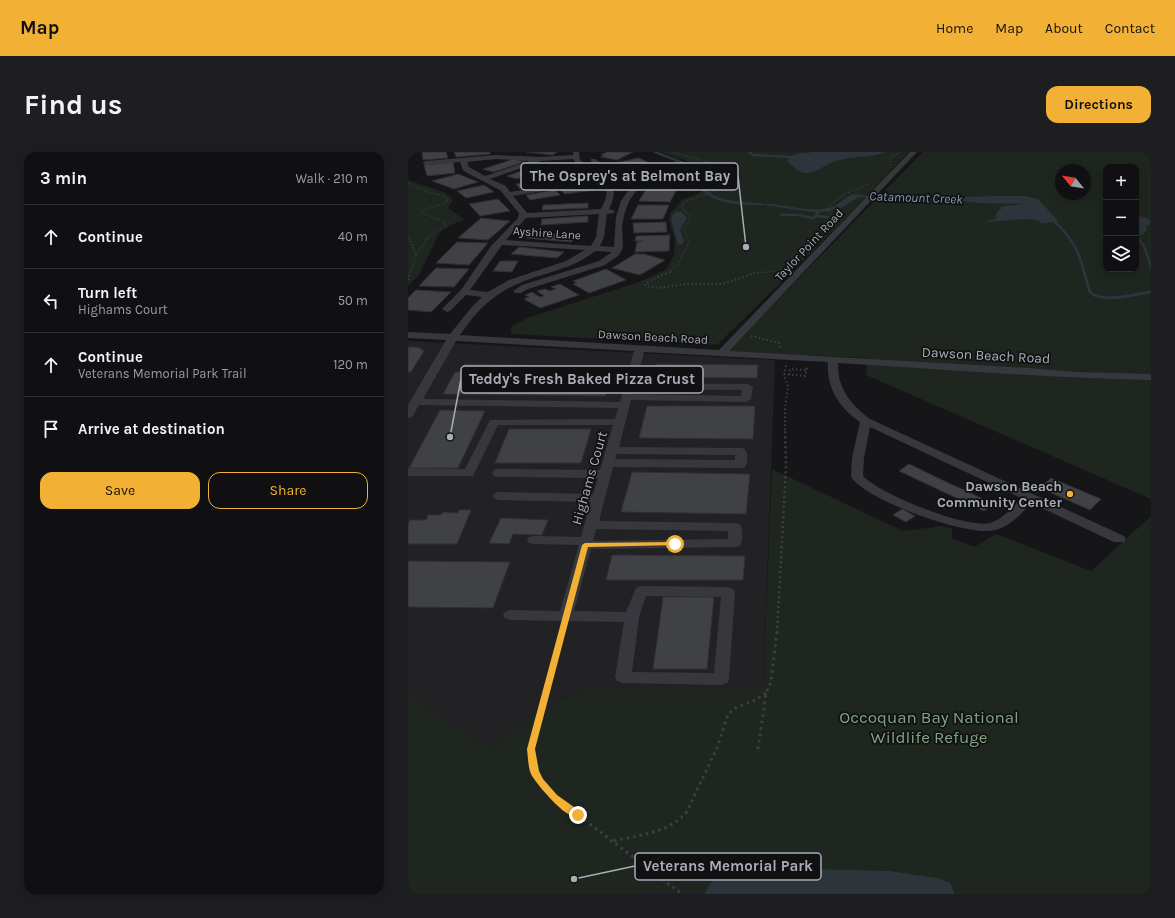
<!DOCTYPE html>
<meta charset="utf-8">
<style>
:root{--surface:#101012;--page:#1e1e20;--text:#f1f3f6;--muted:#9c9d9f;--line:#303032;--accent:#f2b134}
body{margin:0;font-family:Karla,sans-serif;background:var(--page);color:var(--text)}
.controls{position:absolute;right:12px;top:12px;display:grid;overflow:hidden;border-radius:8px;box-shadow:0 2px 10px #0003}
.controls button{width:36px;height:36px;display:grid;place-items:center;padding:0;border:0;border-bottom:1px solid var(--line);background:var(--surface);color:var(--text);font:20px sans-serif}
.compass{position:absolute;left:647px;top:12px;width:36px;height:36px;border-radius:50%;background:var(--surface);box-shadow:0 2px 10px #0003;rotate:300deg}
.stop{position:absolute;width:12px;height:12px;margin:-9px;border:3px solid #f2b134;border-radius:50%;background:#fff}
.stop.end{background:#f2b134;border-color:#fff;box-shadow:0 1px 4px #0008}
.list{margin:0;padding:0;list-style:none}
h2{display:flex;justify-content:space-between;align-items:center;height:52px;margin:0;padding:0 16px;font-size:17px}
h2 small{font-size:13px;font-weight:400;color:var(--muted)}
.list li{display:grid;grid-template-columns:26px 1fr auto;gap:12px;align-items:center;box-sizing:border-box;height:64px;padding:0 16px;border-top:1px solid var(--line)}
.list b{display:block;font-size:15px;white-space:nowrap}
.list p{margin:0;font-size:13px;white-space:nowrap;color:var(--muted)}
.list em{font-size:13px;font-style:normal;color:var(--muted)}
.actions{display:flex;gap:8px;padding:12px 16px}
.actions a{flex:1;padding:9px 0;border:1px solid var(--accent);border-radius:12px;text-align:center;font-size:14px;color:var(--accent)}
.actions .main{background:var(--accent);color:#111}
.icon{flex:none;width:22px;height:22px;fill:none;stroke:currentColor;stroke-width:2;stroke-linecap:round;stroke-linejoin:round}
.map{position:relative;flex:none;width:743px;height:742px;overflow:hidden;border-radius:12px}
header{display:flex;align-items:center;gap:24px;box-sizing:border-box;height:56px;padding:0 20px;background:var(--accent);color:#111}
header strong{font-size:19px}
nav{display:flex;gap:22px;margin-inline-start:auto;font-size:14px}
.intro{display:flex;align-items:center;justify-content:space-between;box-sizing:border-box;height:96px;padding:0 24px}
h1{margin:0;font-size:28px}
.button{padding:10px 18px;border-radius:12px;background:var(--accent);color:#111;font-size:14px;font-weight:700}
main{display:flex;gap:24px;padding:0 24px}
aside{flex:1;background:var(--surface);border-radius:12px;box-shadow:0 2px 10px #0003}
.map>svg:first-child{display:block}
</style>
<header>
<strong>Map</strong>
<nav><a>Home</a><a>Map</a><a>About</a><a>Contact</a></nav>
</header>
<div class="intro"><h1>Find us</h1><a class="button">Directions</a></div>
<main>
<aside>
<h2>3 min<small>Walk · 210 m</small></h2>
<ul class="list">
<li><svg class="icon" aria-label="ahead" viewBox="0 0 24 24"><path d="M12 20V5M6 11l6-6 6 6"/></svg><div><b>Continue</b></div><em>40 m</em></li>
<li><svg class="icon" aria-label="left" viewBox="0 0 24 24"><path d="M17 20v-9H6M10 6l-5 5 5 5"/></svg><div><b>Turn left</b><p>Highams Court</p></div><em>50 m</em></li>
<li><svg class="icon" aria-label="ahead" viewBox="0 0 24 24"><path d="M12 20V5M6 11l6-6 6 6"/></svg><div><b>Continue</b><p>Veterans Memorial Park Trail</p></div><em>120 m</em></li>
<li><svg class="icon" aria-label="arrive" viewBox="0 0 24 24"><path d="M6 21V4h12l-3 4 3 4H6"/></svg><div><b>Arrive at destination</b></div></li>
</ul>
<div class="actions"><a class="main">Save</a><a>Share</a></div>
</aside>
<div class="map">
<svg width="743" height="742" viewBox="0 0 743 742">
<rect width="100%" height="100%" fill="#161618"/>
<!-- built -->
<path fill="#222225" d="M 0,189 L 367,208 L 355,537 L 173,537 L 125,563 L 82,597 L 0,638 Z"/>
<!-- green -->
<path fill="#1e261f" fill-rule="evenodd" d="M 252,0 L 501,0 L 436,68 L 309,193 L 103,182 L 103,175 L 119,166 L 231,130 L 259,117 L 266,103 L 267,87 L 261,69 L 262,61 L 268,56 L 273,48 C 293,41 299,39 311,20 Z
M 515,0 L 743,0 L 743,347 L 458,223 L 459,206 L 318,200 ZM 698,15 L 728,15 L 728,117 L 698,117 ZM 653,18 L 677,18 L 677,42 L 653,42 Z
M 0,28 L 38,41 L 45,48 L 40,56 L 57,68 L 47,71 L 32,80 L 11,123 L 0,134 Z
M 364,317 L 495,379 L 534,374 L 544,377 L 544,386 L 566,395 L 588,382 L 683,419 L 743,364 L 743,742 L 0,742 L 0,543 L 82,597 L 125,563 L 173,537 L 355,537 Z"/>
<!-- water -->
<path fill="#2c353c" d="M 405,0 L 478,0 C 462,7 442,3 426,10 C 416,13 407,22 397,21 C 389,20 385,14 379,9 C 383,0 397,2 405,0 Z
M 445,42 L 487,47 L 451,45 L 433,56 L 411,61 L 348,52 C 372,50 397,61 421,56 C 431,54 436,45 445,42 Z
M 588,44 L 617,44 L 630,47 L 650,69 L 632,72 L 633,70 C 623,64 591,70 578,70 L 590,66 L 588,64 L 588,61 L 594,56 L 588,55 L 618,52 L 570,51 L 528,46 Z
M 271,59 L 275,61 L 279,66 L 272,78 L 276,89 L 274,93 L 270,92 L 263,67 L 266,61 Z
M 728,63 L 739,66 L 743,70 L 738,75 L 739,78 L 734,83 L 728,83 Z"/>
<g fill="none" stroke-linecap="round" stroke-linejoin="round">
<!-- stream-far1 -->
<path stroke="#2c353c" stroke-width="2.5" d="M 247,0 L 288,16 L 290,19 L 287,25 C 296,51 331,52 353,52
M 341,0 L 345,3 L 382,5
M 483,46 L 532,46
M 373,63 L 390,63 L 405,66 L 409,63 L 409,59
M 408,64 L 420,65
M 644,67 C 661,83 672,98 676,121
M 728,84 L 736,94 L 743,114"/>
<!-- stream -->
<path stroke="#2c353c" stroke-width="3" d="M 676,120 L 682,140 C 694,152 727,142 743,140"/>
<!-- river -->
<path fill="#2c353c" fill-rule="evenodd" d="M 361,716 L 481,719 L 529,726 L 542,731 L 547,742 L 297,742 C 299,739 300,733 303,731 C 317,717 343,718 361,716 Z"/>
</g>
<!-- building -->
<path fill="#404145" stroke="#303034" d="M 14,0 L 38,0 L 40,6 L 15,8 Z
M 46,0 L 82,0 L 82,2 L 48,5 Z
M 118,0 L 149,0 L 145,3 Z
M 199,0 L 225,0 L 209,8 L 193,5 L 196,4 L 193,3 Z
M 231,6 L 249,15 L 224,21 L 207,11 Z
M 106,7 L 116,10 L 85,20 L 75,17 Z
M 45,10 L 47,21 L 19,24 L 16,13 Z
M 130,13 L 140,16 L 109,27 L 99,24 Z
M 50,22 L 70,30 L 46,37 L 24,29 Z
M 136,27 L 141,32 L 112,37 L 108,32 Z
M 76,33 L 86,40 L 58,46 L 49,39 Z
M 181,33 L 186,38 L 157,42 L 152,38 Z
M 239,36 L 269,37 L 262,50 L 231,49 Z
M 147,38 L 152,43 L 122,48 L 118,43 Z
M 90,47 L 102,59 L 72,64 L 61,52 Z
M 180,51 L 180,56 L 134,58 L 135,53 Z
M 230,53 L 261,53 L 255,67 L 223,67 Z
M 180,64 L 180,70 L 133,73 L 134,67 Z
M 73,66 L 102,69 L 80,88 L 50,86 Z
M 258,70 L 259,80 L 226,81 L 225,71 Z
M 125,80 L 170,84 L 163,90 L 118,86 Z
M 262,83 L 261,99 L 227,100 L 229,90 L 235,89 L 227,89 L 228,84 Z
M 49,90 L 80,91 L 61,113 L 28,111 Z
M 111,95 L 156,100 L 149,106 L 103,102 Z
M 227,102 L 236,102 L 257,108 L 232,123 L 204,116 Z
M 92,109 L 110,109 L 104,120 L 85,119 Z
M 28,116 L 61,117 L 46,135 L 11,134 Z
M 198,117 L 218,128 L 181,141 L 165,132 L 169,131 L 165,129 Z
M 152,132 L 171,143 L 132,156 L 116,147 L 121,145 L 117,143 L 124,140 L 132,145 L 136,144 L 129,139 L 137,137 L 142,139 L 148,137 L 143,135 Z
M 8,138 L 43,140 L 23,160 L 0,158 L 0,146 Z
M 0,195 L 10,195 L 16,199 L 3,220 L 0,220 Z
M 57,212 L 104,213 L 206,214 L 197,244 L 35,242 L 47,220 L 52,220 Z
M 249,212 L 350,213 L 349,226 L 246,225 Z
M 239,254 L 347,254 L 345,287 L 231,286 Z
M 32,258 L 77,259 L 50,316 L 1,316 Z
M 101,277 L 183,277 L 173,311 L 87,311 Z
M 501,312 L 530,326 L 586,352 L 576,359 L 491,319 Z
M 224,320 L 342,322 L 338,362 L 213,360 Z
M 643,326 L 693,347 L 682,358 L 632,336 Z
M 494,357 L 507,364 L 498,370 L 485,363 Z
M 51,358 L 63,358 L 49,392 L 0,392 L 0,372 L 2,368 L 18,368 L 20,363 L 33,363 L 35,360 L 50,361 Z
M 93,366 L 140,368 L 134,383 L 105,382 L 101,392 L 81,391 Z
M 204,403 L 337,404 L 335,428 L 198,428 Z
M 0,409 L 102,410 L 85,456 L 0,455 Z
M 255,445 L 306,445 L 299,517 L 245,517 Z"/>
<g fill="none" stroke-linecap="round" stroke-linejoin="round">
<!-- path-far3 -->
<path stroke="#3d3f44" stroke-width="1.5" stroke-dasharray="1 2" stroke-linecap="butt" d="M 482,13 L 482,5 L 492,1
M 0,31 L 20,40 L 36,44 L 40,48 L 36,52 L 14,58 L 15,61 L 34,69 L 38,73 L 20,85 L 8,103
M 0,84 L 8,103 L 2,121
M 261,121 L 270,112 L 281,90 L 276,78 L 282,68 L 282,64 L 274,56 L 274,53 L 279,49 L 306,39 L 324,19 L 319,15 L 263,0
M 346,121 L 371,119 L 381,113 L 384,105 L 402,92 L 422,67 L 423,63 L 419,57 L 420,55 L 436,42 L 461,32"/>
<!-- path-far2 -->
<path stroke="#3d3f44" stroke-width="2" stroke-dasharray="1.5 2.5" stroke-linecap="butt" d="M 262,120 L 245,127 L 237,132 L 238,134 L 250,136 L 278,132 L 314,132 L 347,121 L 353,120
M 0,128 L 2,120
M 343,184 L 371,191 L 372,197
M 376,222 L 397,224 L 399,215
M 381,223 L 382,217 L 398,218
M 377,278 L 377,256 L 380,234 L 376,224 L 378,213"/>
<!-- path-far1 -->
<path stroke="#3d3f44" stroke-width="2.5" stroke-dasharray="2 3" stroke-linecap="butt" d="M 154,481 L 155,475
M 369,481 L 378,314 L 377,277"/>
<!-- path -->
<path stroke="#3d3f44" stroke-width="3" stroke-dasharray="2.5 4" stroke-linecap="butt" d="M 154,480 L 123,597 L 126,620 L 146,645 L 274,742
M 350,597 L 358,541 L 363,530 L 369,480
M 206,689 C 232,682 258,682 278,661 L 309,596 L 320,562 L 329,555 L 347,548 L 358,541"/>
<!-- minor -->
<path fill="#37383d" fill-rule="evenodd" d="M 165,0 L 171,0 L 172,8 L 175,11 L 197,24 L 200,24 L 204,26 L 200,28 C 209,38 206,46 201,57 L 207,59 L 206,61 L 199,62 L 196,85 L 192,94 L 206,95 L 208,65 L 213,49 L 220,39 L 217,33 L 183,9 L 183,7 L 187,7 L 223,30 L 228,39 L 221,49 L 216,63 L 214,75 L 215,93 L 214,98 L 210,104 L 197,113 L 120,137 L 113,141 L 107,141 L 105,139 L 114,133 L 191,109 L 204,100 L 187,99 C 172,112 153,117 134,123 C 95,135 75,149 52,183 L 311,198 L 502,0 L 509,0 L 321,199 L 621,216 L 667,220 L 743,222 L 743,228 C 639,226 534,217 430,211 C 429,236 443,253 462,267 L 716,384 L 718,387 L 716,390 L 706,390 L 623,351 C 612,364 598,378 581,379 C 551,381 460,349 443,325 L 444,306 L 452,270 C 432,256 418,236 420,210 L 236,200 L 228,231 L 340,232 L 345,235 L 343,247 L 338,250 L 223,248 L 211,295 L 333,296 L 337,297 C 340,302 340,310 337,315 L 333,316 L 205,315 L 191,369 L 327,371 L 332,372 C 335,377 335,389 332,394 L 327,395 L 183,397 L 166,459 L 218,460 L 228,436 L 233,434 L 320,435 L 325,437 L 327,440 L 321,527 L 319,531 L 313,533 L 215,531 L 209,529 L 207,525 L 216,470 L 102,468 L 97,466 L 95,463 L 97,460 L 102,458 L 152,459 L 171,393 L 126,392 L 121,391 L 119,388 L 121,385 L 126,384 L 173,385 L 183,350 L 91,348 L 87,347 L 85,344 L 87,341 L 91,340 L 185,342 L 190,326 L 90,325 L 86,324 L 84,321 L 86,318 L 90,317 L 192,318 L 205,273 L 90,273 L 65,324 L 0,324 L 0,316 L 57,317 L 82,268 L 207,267 L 210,256 L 11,253 L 4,265 L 0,266 L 0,253 L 38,188 L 0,186 L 0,180 L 42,182 L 63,156 L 74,145 L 58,143 L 42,159 L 39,160 L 34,157 L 53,138 L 83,94 L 110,66 L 111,61 L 92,38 L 59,21 L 55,18 L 52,10 L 18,13 L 14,11 L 18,9 L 88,3 L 132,5 L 165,3 ZM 88,7 L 121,9 L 77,24 L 61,15 L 59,10 ZM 165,7 L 170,14 L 189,26 L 102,40 L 98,34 L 82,27 L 133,9 ZM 194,29 C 202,39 198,47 193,57 L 119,61 L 105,44 ZM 191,62 L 188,85 L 183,94 L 98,88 L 118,66 ZM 94,93 L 177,98 L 158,109 L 101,128 L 80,140 L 62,138 ZM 48,189 L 226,199 L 212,250 L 15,247 ZM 226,237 L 334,238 L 333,244 L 225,242 ZM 462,275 L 613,346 C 605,355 595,367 582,371 C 558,377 472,342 455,324 L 456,306 ZM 209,302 L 327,303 L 327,308 L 207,307 ZM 188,377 L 320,379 L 320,387 L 185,389 ZM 238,444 L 313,445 L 306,521 L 224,520 L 231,465 Z"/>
</g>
<!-- route -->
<path fill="#f2b134" d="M 267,390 L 271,392 L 270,393 L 180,395 L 127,597 L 131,619 L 135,627 L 149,643 L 173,660 L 174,663 L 173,666 C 160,670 129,633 123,622 C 120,615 120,605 119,597 L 174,393 L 177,391 Z"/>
<!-- markers -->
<circle fill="#f2b134" stroke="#111113" stroke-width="1.5" cx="662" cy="342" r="4"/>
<g text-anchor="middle" stroke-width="3.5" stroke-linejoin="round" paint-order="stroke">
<!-- far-street labels -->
<g font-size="12" fill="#a8adb8" stroke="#111113">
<text transform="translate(139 81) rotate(4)" y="4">Ayshire Lane</text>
<text transform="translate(401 93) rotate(-47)" y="4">Taylor Point Road</text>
<text transform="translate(245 185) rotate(3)" y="4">Dawson Beach Road</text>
</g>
<!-- far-water labels -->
<g font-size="13" font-style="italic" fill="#7f9bb3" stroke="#111113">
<text transform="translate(508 45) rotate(2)" y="5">Catamount Creek</text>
</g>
<!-- street labels -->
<g font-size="14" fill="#a8adb8" stroke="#111113">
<text transform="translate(578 203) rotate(3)" y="5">Dawson Beach Road</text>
<text transform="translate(181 326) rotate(-74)" y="5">Highams Court</text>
</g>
<!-- poi labels -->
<g font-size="14" font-weight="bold" fill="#a8adb8" stroke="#111113" text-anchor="end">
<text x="654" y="339">Dawson Beach<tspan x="654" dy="16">Community Center</tspan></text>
</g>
<!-- near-park labels -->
<g font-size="17" fill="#7fa381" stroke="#111113">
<text x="521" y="571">Occoquan Bay National<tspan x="521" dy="20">Wildlife Refuge</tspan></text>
</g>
</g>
<!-- callouts -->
<path fill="none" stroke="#a8adb8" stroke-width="1.5" d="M338 95L330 24M42 285L53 227M166 727L227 714"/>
<g fill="#a8adb8" stroke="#111113" stroke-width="1.5">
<circle cx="338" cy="95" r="4"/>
<circle cx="42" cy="285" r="4"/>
<circle cx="166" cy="727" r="4"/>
</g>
<g fill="#111113" stroke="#a8adb8" stroke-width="1.5">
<rect x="113" y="11" width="217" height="27" rx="4"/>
<rect x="53" y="214" width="242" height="27" rx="4"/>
<rect x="227" y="701" width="186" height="27" rx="4"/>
</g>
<g font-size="15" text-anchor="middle" font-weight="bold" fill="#a8adb8">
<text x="222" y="29">The Osprey's at Belmont Bay</text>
<text x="174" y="232">Teddy's Fresh Baked Pizza Crust</text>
<text x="320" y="719">Veterans Memorial Park</text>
</g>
</svg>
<div class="controls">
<button>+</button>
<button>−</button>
<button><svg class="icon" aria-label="layers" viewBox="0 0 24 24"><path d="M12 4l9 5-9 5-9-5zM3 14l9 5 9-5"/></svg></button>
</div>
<svg class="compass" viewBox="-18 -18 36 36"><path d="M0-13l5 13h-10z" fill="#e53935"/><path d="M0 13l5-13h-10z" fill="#9c9d9f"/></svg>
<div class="stop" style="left:267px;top:392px"></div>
<div class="stop end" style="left:170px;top:663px"></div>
</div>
</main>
